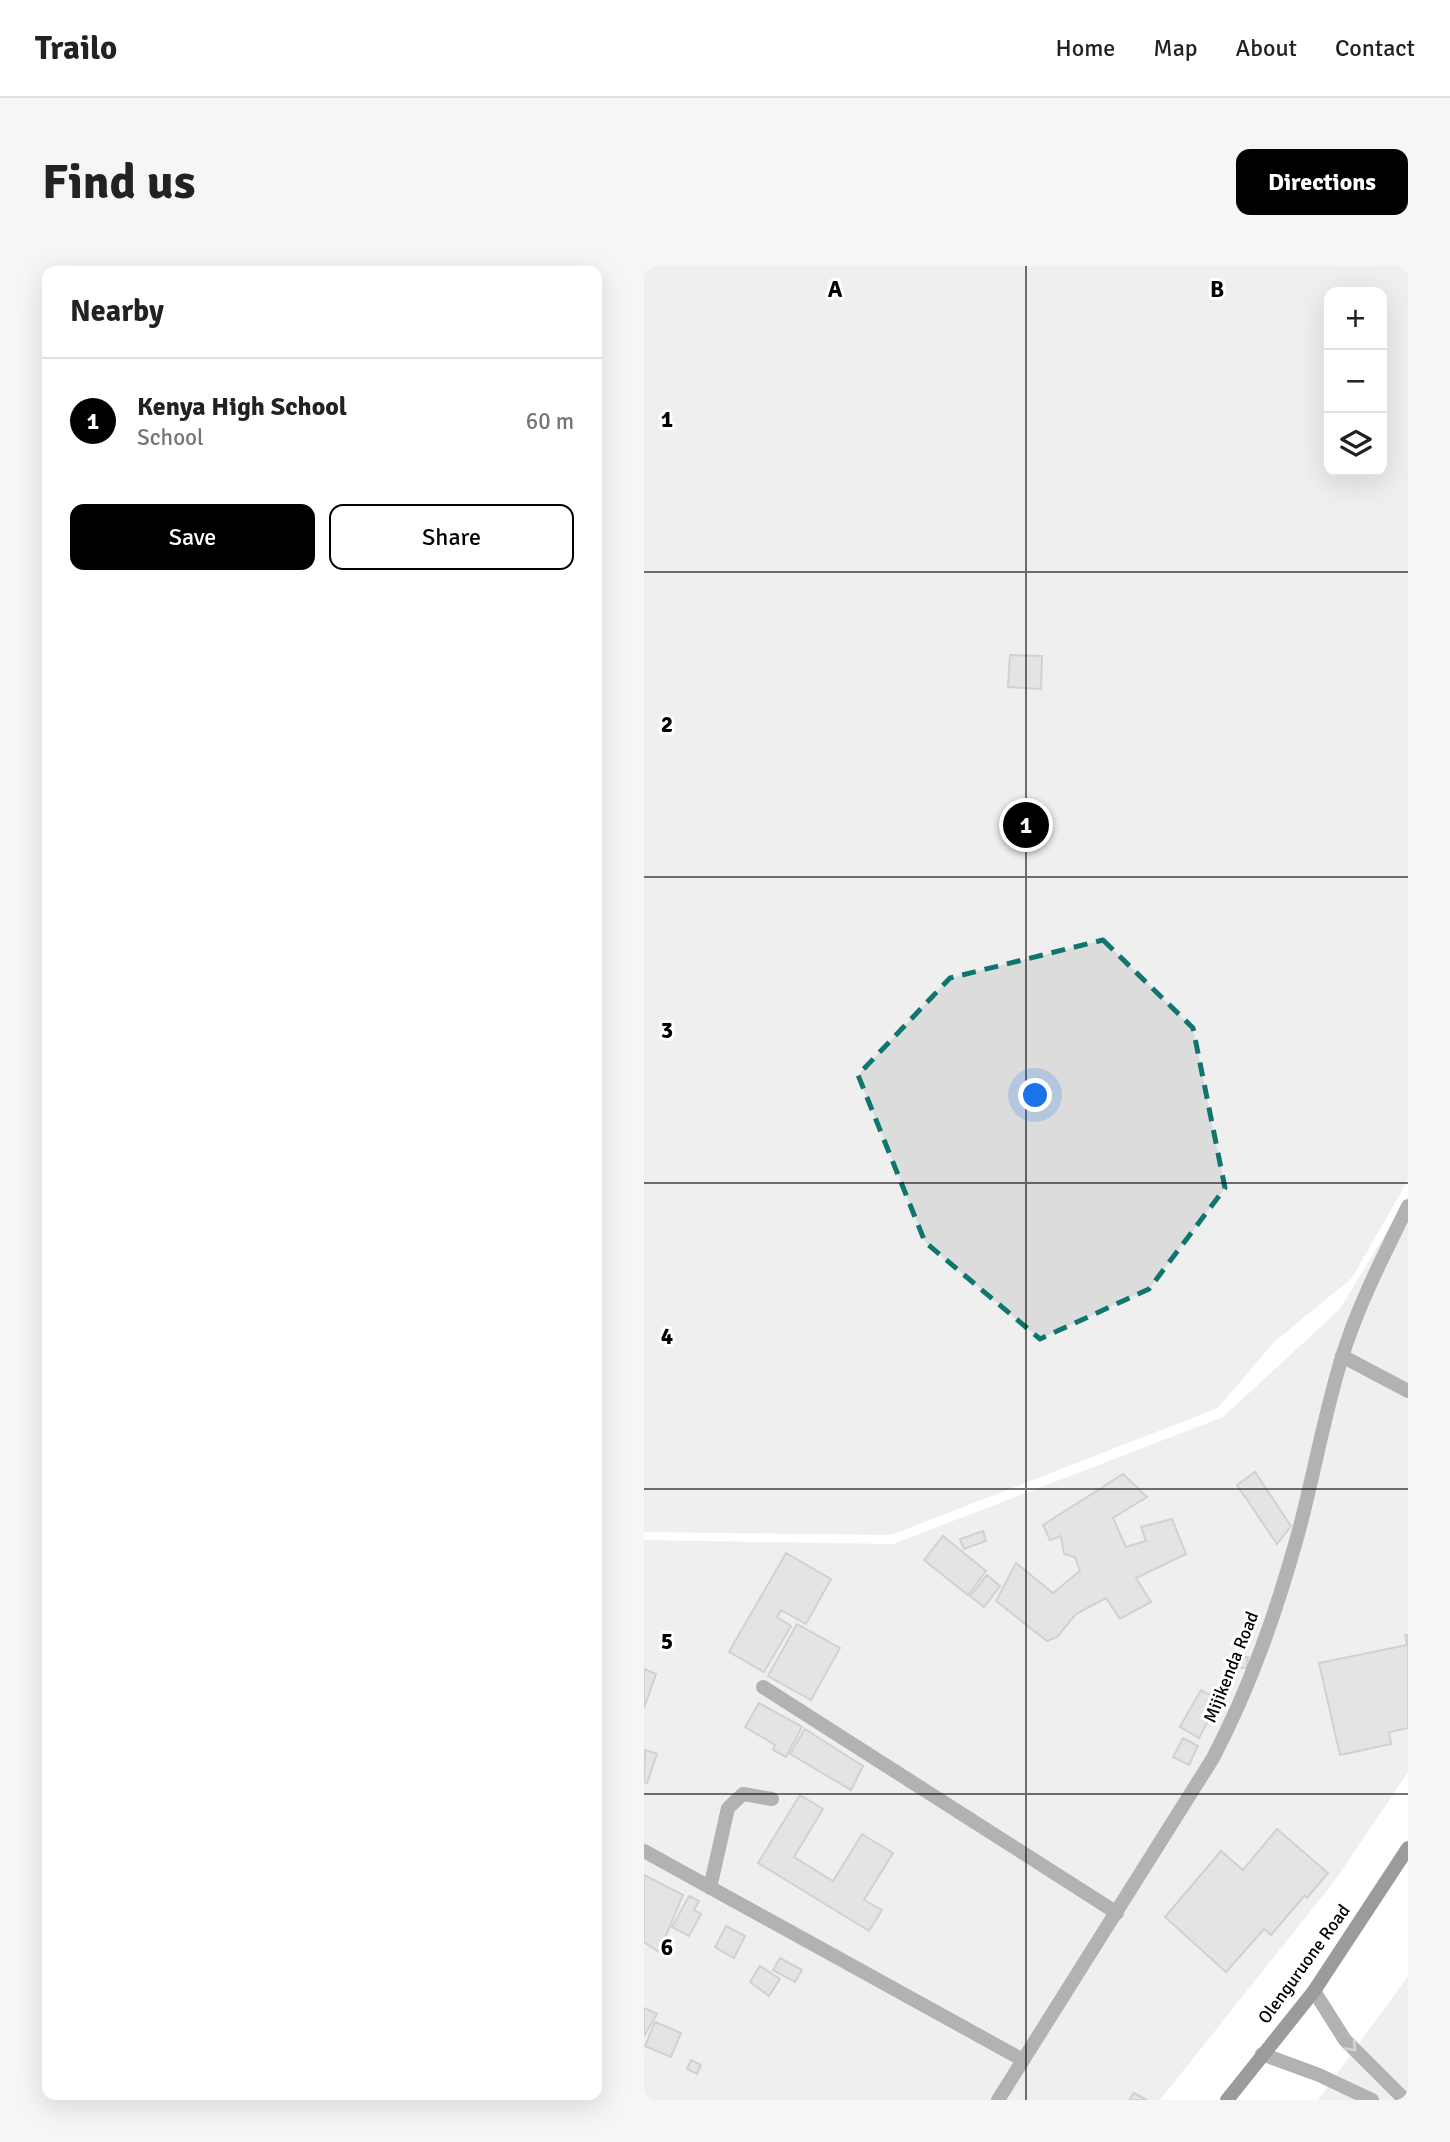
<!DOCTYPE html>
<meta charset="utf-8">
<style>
:root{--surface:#fff;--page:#f6f6f6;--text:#222;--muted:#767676;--line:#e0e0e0;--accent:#000}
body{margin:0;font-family:Signika,sans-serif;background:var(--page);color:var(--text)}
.controls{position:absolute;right:21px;top:21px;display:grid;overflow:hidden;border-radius:14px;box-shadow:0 7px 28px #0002}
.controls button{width:63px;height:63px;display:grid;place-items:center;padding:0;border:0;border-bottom:2px solid var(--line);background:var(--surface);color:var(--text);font:35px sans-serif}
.you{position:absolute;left:392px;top:830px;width:24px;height:24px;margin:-18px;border:5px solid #fff;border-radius:50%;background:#1a73e8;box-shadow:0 0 0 10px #1a73e833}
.badge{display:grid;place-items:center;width:46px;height:46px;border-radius:50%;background:var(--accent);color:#fff;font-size:23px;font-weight:700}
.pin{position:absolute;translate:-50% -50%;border:4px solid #fff;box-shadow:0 2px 7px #0006}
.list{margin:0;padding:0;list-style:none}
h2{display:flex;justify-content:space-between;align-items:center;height:91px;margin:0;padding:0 28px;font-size:30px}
h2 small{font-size:23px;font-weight:400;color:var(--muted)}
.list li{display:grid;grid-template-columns:46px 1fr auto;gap:21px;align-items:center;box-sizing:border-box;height:126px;padding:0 28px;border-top:2px solid var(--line)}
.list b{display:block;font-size:26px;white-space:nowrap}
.list p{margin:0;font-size:23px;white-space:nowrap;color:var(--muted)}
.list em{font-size:23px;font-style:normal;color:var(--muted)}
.actions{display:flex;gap:14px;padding:21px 28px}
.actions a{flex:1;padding:16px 0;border:2px solid var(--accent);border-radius:14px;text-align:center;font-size:24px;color:var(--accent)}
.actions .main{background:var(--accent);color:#fff}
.icon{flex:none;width:38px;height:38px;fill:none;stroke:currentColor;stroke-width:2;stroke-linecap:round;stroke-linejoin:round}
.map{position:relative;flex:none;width:764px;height:1834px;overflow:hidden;border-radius:14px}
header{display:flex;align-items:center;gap:42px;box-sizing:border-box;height:98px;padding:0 35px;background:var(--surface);border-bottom:2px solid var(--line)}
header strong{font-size:33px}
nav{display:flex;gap:38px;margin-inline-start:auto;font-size:24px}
.intro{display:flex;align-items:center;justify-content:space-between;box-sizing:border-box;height:168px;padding:0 42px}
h1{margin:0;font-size:49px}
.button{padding:18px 32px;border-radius:14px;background:var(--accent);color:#fff;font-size:24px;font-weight:700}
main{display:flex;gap:42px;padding:0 42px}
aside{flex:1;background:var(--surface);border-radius:14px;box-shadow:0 7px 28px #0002}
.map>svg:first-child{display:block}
</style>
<header>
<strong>Trailo</strong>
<nav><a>Home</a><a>Map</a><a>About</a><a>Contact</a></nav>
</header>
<div class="intro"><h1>Find us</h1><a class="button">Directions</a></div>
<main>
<aside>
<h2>Nearby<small></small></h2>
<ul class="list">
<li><span class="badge">1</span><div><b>Kenya High School</b><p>School</p></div><em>60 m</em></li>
</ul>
<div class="actions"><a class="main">Save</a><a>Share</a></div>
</aside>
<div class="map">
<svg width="764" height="1834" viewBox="0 0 764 1834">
<rect width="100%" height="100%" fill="#fff"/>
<!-- green -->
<path fill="#dcdcdc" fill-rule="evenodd" d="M 0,0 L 764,0 L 764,914 L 708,1012 L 630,1076 L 574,1142 L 247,1269 L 0,1266 ZM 685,26 L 738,26 L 738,205 L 685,205 Z
M 764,930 L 764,1506 L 692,1613 L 516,1834 L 0,1834 L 0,1274 L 249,1278 L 579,1151 L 696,1043 Z
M 764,1710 L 764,1834 L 674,1834 Z"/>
<!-- building -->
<path fill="#c4c4c4" stroke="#999" stroke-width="2" d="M 366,389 L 398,390 L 397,423 L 364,421 Z
M 611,1206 L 647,1260 L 633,1278 L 593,1219 Z
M 479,1208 L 503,1231 L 469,1252 L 482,1281 L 502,1275 L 497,1261 L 528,1253 L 542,1288 L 492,1312 L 507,1336 L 476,1353 L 462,1332 L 432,1348 L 413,1371 L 403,1375 L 352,1335 L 372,1297 L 409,1327 L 436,1305 L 431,1291 L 420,1288 L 417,1270 L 406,1274 L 399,1259 Z
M 339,1265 L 342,1275 L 320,1283 L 316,1273 Z
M 299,1270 L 342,1305 L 324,1329 L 280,1294 Z
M 142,1287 L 187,1313 L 162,1358 L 137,1344 L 133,1351 L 147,1360 L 120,1406 L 85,1386 Z
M 343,1309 L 356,1320 L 340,1341 L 326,1330 Z
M 153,1358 L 196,1382 L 167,1434 L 124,1410 Z
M 761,1369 L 764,1369 L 764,1462 L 745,1466 L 747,1478 L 696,1489 L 675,1397 L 763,1379 Z
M 597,1391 L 604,1391 L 603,1402 L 595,1402 Z
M 0,1403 L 12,1408 L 0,1442 Z
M 579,1414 L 586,1418 L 580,1432 L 572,1428 Z
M 557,1424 L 575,1434 L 555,1472 L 536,1461 Z
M 115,1437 L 158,1461 L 142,1491 L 129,1484 L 131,1479 L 101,1461 Z
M 161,1463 L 219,1500 L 207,1524 L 146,1488 Z
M 539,1472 L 554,1480 L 545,1499 L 529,1491 Z
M 1,1484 L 13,1488 L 3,1517 L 0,1516 Z
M 156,1529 L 179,1543 L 150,1591 L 189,1615 L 218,1568 L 249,1587 L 220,1634 L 238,1644 L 225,1665 L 114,1597 Z
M 633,1563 L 684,1607 L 663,1632 L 661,1629 L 627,1669 L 620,1663 L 582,1706 L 521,1651 L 577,1585 L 599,1604 Z
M 0,1609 L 39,1629 L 15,1686 L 0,1676 Z
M 45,1630 L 55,1635 L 50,1644 L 57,1648 L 45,1670 L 28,1661 Z
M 82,1660 L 101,1670 L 90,1692 L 71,1681 Z
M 136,1692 L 158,1704 L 151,1716 L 129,1704 Z
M 116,1700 L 136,1713 L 125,1730 L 106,1716 Z
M 0,1742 L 13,1748 L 0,1770 Z
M 11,1756 L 37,1767 L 27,1791 L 1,1780 Z
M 47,1794 L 57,1799 L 53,1808 L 43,1803 Z
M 490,1827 L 503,1834 L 485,1834 Z"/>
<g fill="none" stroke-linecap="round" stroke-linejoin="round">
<!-- lane -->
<path stroke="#555" stroke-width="14" d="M 698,1090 L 764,1125
M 119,1421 L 473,1647
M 0,1585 L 379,1794
M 66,1622 L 84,1542 L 99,1528 L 128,1533"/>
<!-- street -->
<path stroke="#555" stroke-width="14" d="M 670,1725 L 701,1774 L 761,1834
M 618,1788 L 675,1809 L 728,1834
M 354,1834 L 569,1492 C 607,1419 632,1347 654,1268 C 670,1209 680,1149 698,1091 C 714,1039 740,989 764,940"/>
<!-- secondary -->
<path stroke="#222" stroke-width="14" d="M 583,1834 L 670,1725 L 764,1582"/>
</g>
<!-- one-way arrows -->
<defs><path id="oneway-chevron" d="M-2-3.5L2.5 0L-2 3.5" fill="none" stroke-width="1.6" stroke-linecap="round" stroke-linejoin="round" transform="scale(1.75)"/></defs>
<use stroke="#999" href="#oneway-chevron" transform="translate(708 1781) rotate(47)"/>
<!-- marked area -->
<path d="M0 0H764V1834H0ZM 459,674 L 549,762 L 581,922 L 505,1023 L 396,1073 L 281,976 L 214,809 L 306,712 Z" fill="#fff" fill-opacity=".55" fill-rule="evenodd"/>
<path fill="none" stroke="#0f766e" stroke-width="5" stroke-dasharray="14 9" stroke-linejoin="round" d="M 459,674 L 549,762 L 581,922 L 505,1023 L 396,1073 L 281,976 L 214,809 L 306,712 Z"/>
<!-- grid -->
<path fill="none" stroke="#000" stroke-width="2" stroke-opacity="0.55" d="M 382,0 L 382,1834M 0,306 L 764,306M 0,611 L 764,611M 0,917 L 764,917M 0,1223 L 764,1223M 0,1528 L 764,1528"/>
<g text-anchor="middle" stroke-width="6" stroke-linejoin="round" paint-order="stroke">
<!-- street labels -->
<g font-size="18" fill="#000" stroke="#fff">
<text transform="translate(587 1401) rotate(-68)" y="6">Mijikenda Road</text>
<text transform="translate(660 1698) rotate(-54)" y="6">Olenguruone Road</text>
</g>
</g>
<g font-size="23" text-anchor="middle" font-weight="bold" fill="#000" stroke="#fff" stroke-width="6" stroke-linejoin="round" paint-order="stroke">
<text x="191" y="31">A</text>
<text x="573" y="31">B</text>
<text x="23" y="161">1</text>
<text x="23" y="466">2</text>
<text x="23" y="772">3</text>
<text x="23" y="1078">4</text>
<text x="23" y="1383">5</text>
<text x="23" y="1689">6</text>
</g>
</svg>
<div class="controls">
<button>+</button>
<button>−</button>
<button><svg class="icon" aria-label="layers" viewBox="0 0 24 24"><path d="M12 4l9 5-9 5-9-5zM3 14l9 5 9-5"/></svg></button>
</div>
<div class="you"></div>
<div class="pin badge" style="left:382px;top:559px">1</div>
</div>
</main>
